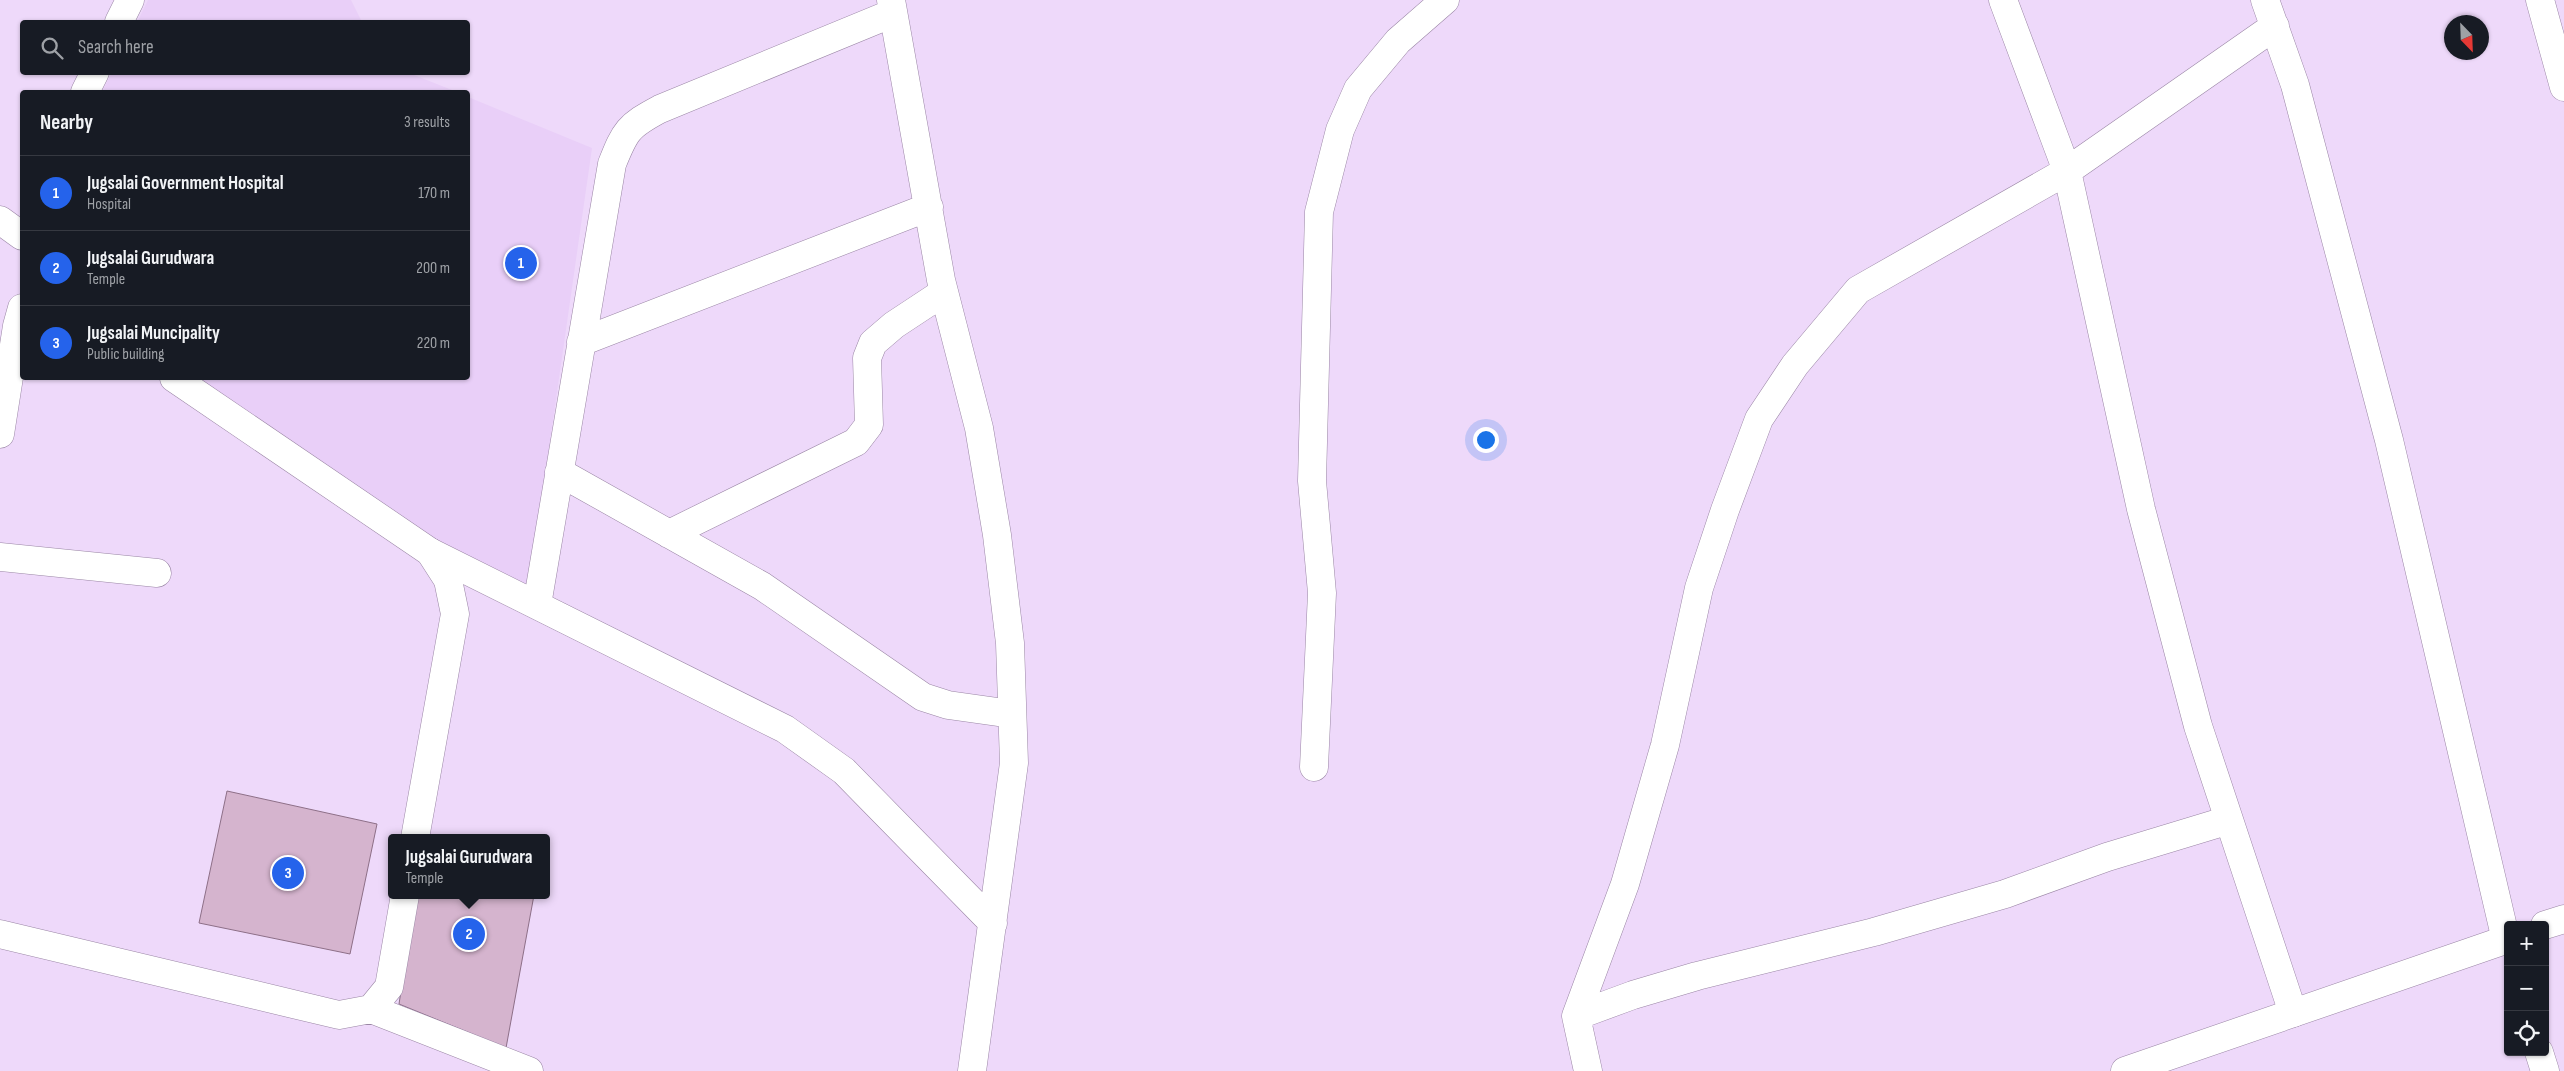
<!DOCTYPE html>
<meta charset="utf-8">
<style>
:root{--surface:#171b24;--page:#242831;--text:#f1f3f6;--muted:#9ea1a6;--line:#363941;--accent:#2563eb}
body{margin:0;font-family:"Sofia Sans Condensed",sans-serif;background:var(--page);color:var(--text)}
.controls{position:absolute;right:15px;bottom:15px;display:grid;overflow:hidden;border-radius:5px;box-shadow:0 1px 4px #0004}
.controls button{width:45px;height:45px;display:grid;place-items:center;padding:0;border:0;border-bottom:1px solid var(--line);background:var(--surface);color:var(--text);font:25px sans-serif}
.compass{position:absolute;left:2444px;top:15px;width:45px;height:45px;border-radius:50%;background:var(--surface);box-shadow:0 1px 4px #0004;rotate:157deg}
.you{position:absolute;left:1485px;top:439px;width:18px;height:18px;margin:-12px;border:4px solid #fff;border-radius:50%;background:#1a73e8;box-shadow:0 0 0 8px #1a73e833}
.badge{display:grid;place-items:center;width:32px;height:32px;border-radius:50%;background:var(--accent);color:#fff;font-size:16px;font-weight:700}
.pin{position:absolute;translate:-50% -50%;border:2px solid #fff;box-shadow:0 1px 5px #0006}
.popup{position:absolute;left:388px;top:834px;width:162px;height:65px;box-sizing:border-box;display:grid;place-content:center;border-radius:5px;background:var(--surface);filter:drop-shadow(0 1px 4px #0005);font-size:16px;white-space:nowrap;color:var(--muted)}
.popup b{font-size:19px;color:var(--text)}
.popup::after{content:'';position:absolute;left:50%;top:100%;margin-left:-10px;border:10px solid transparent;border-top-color:var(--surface)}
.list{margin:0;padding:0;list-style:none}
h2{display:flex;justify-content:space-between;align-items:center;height:65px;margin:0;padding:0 20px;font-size:21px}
h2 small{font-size:16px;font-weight:400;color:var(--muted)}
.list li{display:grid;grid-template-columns:32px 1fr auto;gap:15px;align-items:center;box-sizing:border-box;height:75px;padding:0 20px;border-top:1px solid var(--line)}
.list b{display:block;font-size:19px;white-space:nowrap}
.list p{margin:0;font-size:16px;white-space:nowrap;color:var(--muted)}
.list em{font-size:16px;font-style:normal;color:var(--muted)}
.icon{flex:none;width:28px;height:28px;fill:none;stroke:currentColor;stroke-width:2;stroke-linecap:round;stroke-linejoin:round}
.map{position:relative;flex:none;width:2564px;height:1071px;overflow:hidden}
.search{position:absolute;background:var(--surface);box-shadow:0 1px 4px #0004;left:20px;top:20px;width:450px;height:55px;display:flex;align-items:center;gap:12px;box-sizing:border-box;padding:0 18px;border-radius:5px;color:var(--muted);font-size:19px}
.panel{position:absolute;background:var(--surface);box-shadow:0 1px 4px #0004;left:20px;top:90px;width:450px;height:290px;border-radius:5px}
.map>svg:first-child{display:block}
</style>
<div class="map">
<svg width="2564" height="1071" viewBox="0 0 2564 1071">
<rect width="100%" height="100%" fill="#eed9fa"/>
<!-- built -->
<path fill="#e9cff8" d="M 148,0 L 351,0 L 362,22 L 137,22 Z
M 112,72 L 409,73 L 457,92 L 102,92 Z
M 468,97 L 592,148 L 529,588 L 432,538 L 307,451 L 194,378 L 468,378 Z"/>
<!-- building -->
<path fill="#d5b4ce" stroke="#8d6f87" d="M 227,791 L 377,824 L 350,954 L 199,923 Z
M 416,895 L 534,895 L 506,1048 L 399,1004 Z"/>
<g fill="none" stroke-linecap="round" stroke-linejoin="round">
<!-- minor casing -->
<g stroke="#9a86a5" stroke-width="29">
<path id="minor" d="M 891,0 L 941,280 L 979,428 L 997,535 L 1010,643 L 1014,763 L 972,1071
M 2003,0 L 2067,171 L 2141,509 L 2198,726 L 2293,1013
M 2265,0 L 2295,85 L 2389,440 L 2506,940
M 2540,0 L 2564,87
M 581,342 L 929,207
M 0,434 L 17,326 L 22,308
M 559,472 L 762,586 L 923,697 L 948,705 L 1012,714
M 669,534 L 856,442 L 869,425 L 867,358 L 873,343 L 894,325 L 944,292
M 430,552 L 785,729 L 844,771 L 993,923
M 0,557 L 157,573
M 537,605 L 612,164 C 625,131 628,126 660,109 L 893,13
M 1314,767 L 1322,593 L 1312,481 L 1319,212 L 1340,130 L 1358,89 L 1398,41 L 1445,0
M 1576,1016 L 1633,995 L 1697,976 L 1874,932 L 2005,894 L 2107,857 L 2229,820
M 1588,1071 L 1576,1016 L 1625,884 L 1665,745 L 1699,588 L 1725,510 L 1759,419 L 1795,365 L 1858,290 L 2067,171 L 2275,26"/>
</g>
<!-- tertiary casing -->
<g stroke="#9a86a5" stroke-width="29">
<path id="tertiary" d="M 119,22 L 130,0
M 85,92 L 95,72
M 0,220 L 22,236
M 174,378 L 430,552 L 448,580 L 455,614 L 415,838
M 2545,925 L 2564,919
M 0,934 L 339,1015 L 371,1009 L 389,987 L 405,895
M 371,1009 L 529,1071
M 2539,1052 L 2545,1071
M 2125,1071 L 2508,939"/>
</g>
<!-- minor -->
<use href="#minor" stroke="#fff" stroke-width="28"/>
<!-- tertiary -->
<use href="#tertiary" stroke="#fff" stroke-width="28"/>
</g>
</svg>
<div class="controls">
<button>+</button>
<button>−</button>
<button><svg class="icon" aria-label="locate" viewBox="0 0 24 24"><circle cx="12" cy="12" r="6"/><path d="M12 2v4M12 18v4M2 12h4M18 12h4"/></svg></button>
</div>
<svg class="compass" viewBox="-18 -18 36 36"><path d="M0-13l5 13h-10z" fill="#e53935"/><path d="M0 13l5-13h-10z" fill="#9ea1a6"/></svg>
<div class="you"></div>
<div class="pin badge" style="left:521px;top:263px">1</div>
<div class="pin badge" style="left:469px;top:934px">2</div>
<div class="popup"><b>Jugsalai Gurudwara</b>Temple</div>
<div class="pin badge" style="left:288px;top:873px">3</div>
<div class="search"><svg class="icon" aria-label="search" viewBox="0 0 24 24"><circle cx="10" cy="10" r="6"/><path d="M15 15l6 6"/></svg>Search here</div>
<section class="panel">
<h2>Nearby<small>3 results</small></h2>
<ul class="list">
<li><span class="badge">1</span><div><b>Jugsalai Government Hospital</b><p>Hospital</p></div><em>170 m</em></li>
<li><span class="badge">2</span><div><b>Jugsalai Gurudwara</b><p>Temple</p></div><em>200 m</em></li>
<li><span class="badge">3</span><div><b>Jugsalai Muncipality</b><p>Public building</p></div><em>220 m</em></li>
</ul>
</section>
</div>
